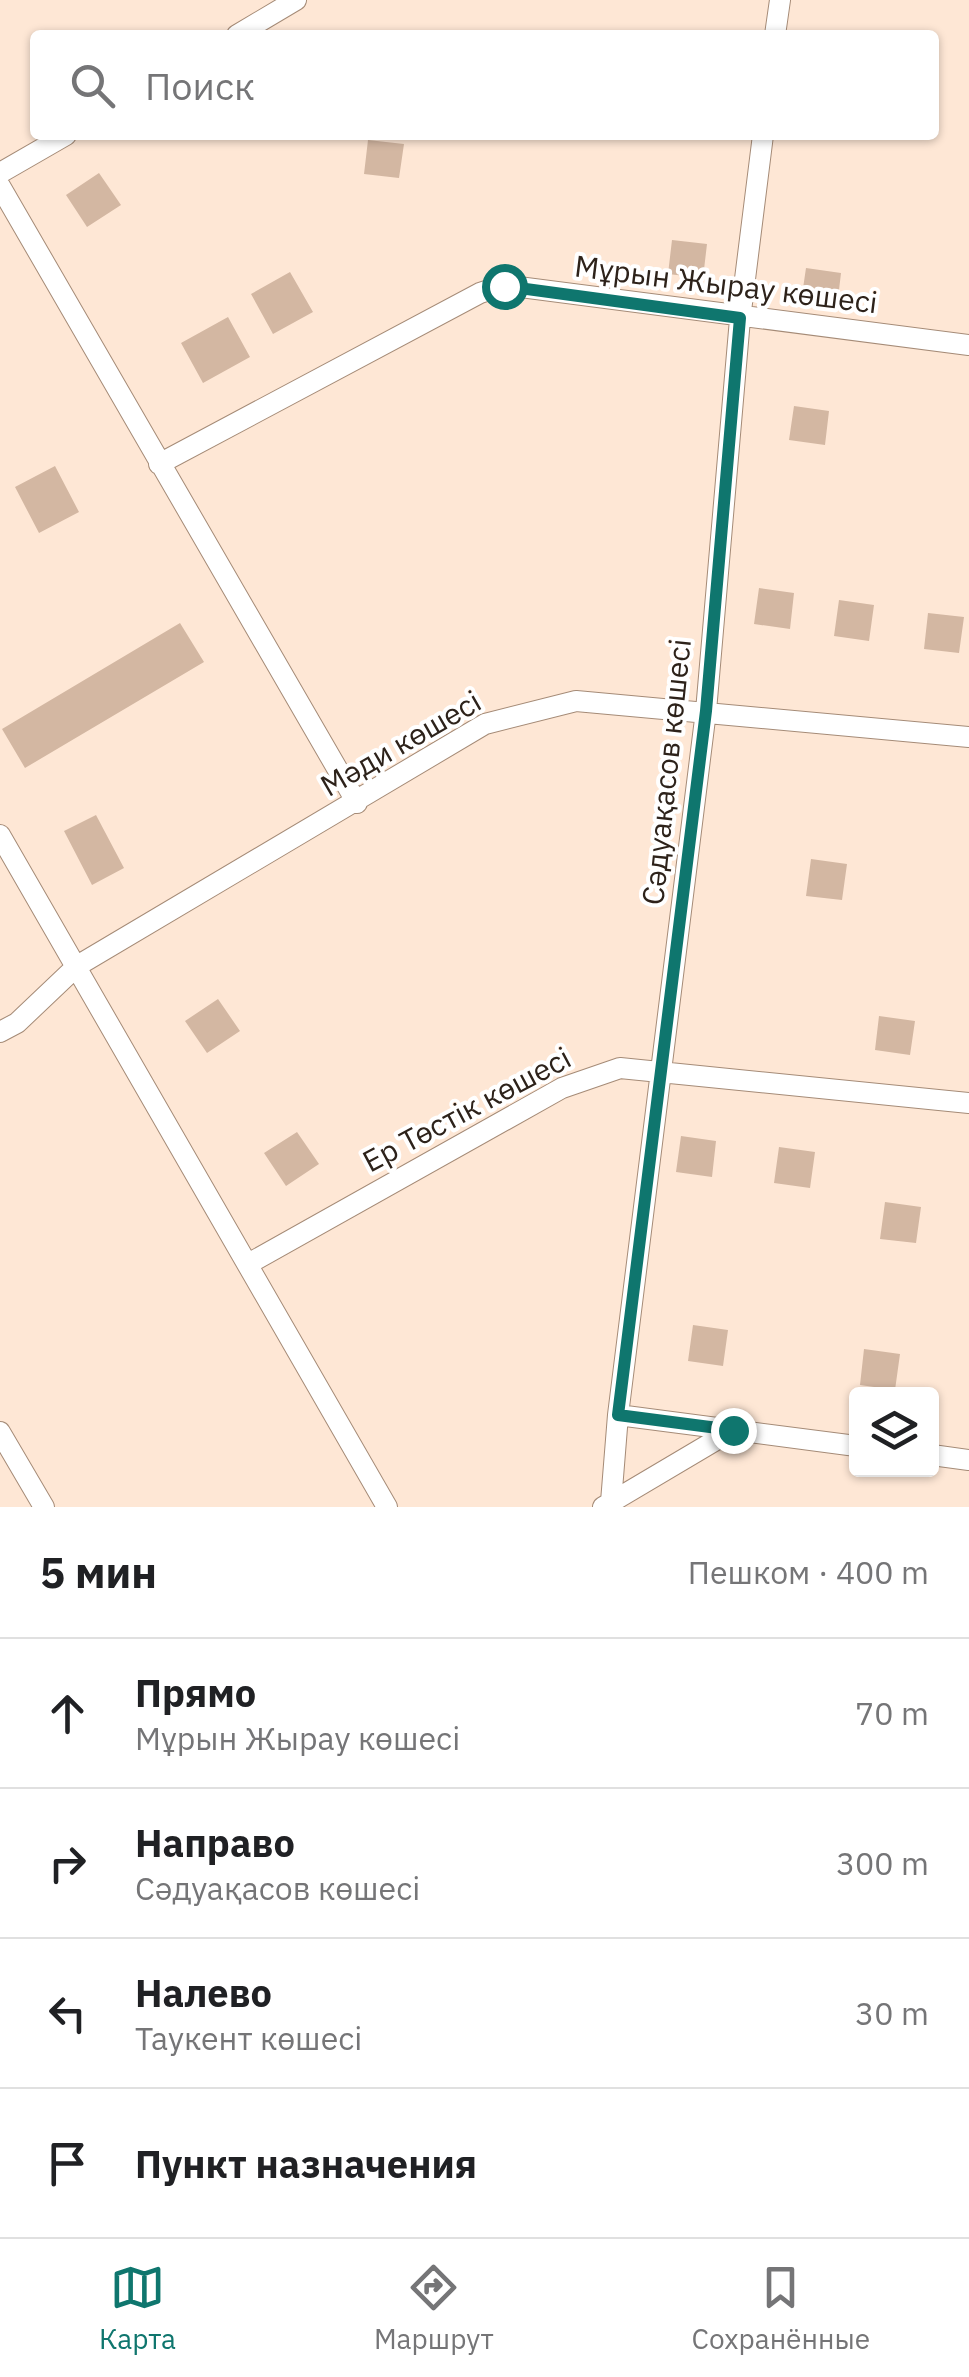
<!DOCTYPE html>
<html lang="ru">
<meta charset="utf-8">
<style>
:root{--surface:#fff;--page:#f2f2f2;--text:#202124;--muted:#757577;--line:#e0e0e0;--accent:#0f766e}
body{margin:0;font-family:"IBM Plex Sans",sans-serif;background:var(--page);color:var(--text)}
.controls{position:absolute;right:30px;bottom:30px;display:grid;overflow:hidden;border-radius:10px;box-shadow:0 2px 8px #0004}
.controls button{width:90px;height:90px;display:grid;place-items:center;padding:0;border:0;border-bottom:2px solid var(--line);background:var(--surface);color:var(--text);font:50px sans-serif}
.stop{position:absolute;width:30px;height:30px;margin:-22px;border:8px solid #0f766e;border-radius:50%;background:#fff}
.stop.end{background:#0f766e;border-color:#fff;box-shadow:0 2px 10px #0008}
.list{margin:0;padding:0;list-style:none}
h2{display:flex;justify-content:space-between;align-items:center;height:130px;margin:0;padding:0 40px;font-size:42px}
h2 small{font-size:32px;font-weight:400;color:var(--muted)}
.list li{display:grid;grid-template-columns:65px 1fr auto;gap:30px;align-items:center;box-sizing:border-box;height:150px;padding:0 40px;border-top:2px solid var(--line)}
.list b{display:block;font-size:38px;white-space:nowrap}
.list p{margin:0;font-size:32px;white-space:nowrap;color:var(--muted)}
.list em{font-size:32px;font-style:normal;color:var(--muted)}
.icon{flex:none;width:55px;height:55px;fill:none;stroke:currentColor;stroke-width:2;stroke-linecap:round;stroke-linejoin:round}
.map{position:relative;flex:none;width:969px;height:1507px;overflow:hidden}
.search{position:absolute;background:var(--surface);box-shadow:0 2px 8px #0004;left:30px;right:30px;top:30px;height:110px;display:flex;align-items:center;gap:25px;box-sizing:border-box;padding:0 35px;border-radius:10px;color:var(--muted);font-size:38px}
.sheet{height:730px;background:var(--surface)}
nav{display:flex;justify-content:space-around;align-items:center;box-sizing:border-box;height:140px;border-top:2px solid var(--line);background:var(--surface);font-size:28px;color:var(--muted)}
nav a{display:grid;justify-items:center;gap:5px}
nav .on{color:var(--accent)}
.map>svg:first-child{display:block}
</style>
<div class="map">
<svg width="969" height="1507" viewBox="0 0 969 1507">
<rect width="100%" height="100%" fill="#fee7d5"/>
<!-- building -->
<path fill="#d3b7a2" d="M 368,140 L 404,144 L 399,178 L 364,174 Z
M 99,173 L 121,205 L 87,227 L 66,195 Z
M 672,240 L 707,244 L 703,278 L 668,274 Z
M 806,268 L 841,273 L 837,307 L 801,302 Z
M 290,272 L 313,312 L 273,334 L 251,294 Z
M 228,317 L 250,357 L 203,383 L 181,343 Z
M 794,406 L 829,411 L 825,445 L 789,440 Z
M 55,466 L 79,512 L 39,533 L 15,487 Z
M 759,588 L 794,593 L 790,629 L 754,624 Z
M 839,600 L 874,605 L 869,641 L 834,636 Z
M 928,613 L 964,617 L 959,653 L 924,649 Z
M 180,623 L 204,662 L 25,768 L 2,729 Z
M 96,815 L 124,868 L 92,885 L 64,831 Z
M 811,859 L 847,864 L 842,900 L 806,896 Z
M 218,999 L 240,1031 L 207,1053 L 185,1021 Z
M 879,1016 L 915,1021 L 910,1055 L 875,1050 Z
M 297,1132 L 319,1164 L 286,1186 L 264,1153 Z
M 681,1136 L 716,1141 L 712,1177 L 676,1172 Z
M 779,1147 L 815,1152 L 810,1188 L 774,1183 Z
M 885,1202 L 921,1207 L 916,1243 L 880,1239 Z
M 693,1325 L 728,1330 L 723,1366 L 688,1361 Z
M 864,1349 L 900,1354 L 895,1390 L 860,1385 Z"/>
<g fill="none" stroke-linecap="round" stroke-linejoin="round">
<!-- minor casing -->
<g stroke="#a58b77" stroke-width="22">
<path id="minor" d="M 237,35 L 296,0
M 775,35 L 780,0
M 0,173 L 66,135
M 0,186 L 357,803
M 159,464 L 480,293 L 504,285 L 969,345
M 0,835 L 387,1507
M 0,1032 L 17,1023 L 77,966 L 485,724 L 576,701 L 969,737
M 248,1264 L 562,1088 L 620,1068 L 969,1103
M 618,1415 L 856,1446
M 0,1432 L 44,1507
M 932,1455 L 969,1460
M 611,1502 L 618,1415 L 706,711 L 740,319 L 763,135
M 603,1507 L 733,1430"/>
</g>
<!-- minor -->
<use href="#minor" stroke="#fff" stroke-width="20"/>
</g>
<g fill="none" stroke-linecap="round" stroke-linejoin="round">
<!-- route -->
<path stroke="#0f766e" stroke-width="12" d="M 504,286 L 740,318 L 706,711 L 618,1415 L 733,1430"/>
</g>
<g text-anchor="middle" stroke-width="8" stroke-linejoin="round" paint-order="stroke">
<!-- street labels -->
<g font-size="30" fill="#2d221a" stroke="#fff">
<text transform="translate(726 285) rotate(7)" y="10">Мұрын Жырау көшесі</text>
<text transform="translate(401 744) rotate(-30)" y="10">Мәди көшесі</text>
<text transform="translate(667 772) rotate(-84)" y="10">Сәдуақасов көшесі</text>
<text transform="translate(467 1110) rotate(-28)" y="10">Ер Төстік көшесі</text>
</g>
</g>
</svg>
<div class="controls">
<button><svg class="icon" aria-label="layers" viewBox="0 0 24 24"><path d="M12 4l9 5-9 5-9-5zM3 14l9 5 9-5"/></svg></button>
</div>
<div class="stop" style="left:504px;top:286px"></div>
<div class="stop end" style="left:733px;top:1430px"></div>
<div class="search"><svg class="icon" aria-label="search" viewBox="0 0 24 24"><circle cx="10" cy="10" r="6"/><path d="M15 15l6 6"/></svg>Поиск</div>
</div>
<section class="sheet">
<h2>5 мин<small>Пешком · 400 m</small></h2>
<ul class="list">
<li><svg class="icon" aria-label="ahead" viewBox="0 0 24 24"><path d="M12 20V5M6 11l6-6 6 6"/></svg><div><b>Прямо</b><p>Мұрын Жырау көшесі</p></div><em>70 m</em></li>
<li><svg class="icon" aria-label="right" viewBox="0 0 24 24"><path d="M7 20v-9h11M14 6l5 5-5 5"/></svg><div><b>Направо</b><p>Сәдуақасов көшесі</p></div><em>300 m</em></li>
<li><svg class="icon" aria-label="left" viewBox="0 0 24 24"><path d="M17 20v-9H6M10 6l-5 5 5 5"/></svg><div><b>Налево</b><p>Таукент көшесі</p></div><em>30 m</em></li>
<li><svg class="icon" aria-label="arrive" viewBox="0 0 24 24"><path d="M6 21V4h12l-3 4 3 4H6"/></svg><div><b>Пункт назначения</b></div></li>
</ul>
</section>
<nav>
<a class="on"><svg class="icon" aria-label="map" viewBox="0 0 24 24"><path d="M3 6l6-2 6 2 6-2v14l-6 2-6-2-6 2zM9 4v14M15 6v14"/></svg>Карта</a>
<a><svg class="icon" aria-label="directions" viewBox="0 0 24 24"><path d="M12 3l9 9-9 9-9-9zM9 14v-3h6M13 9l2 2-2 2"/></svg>Маршрут</a>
<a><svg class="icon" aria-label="saved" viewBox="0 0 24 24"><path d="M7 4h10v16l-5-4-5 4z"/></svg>Сохранённые</a>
</nav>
